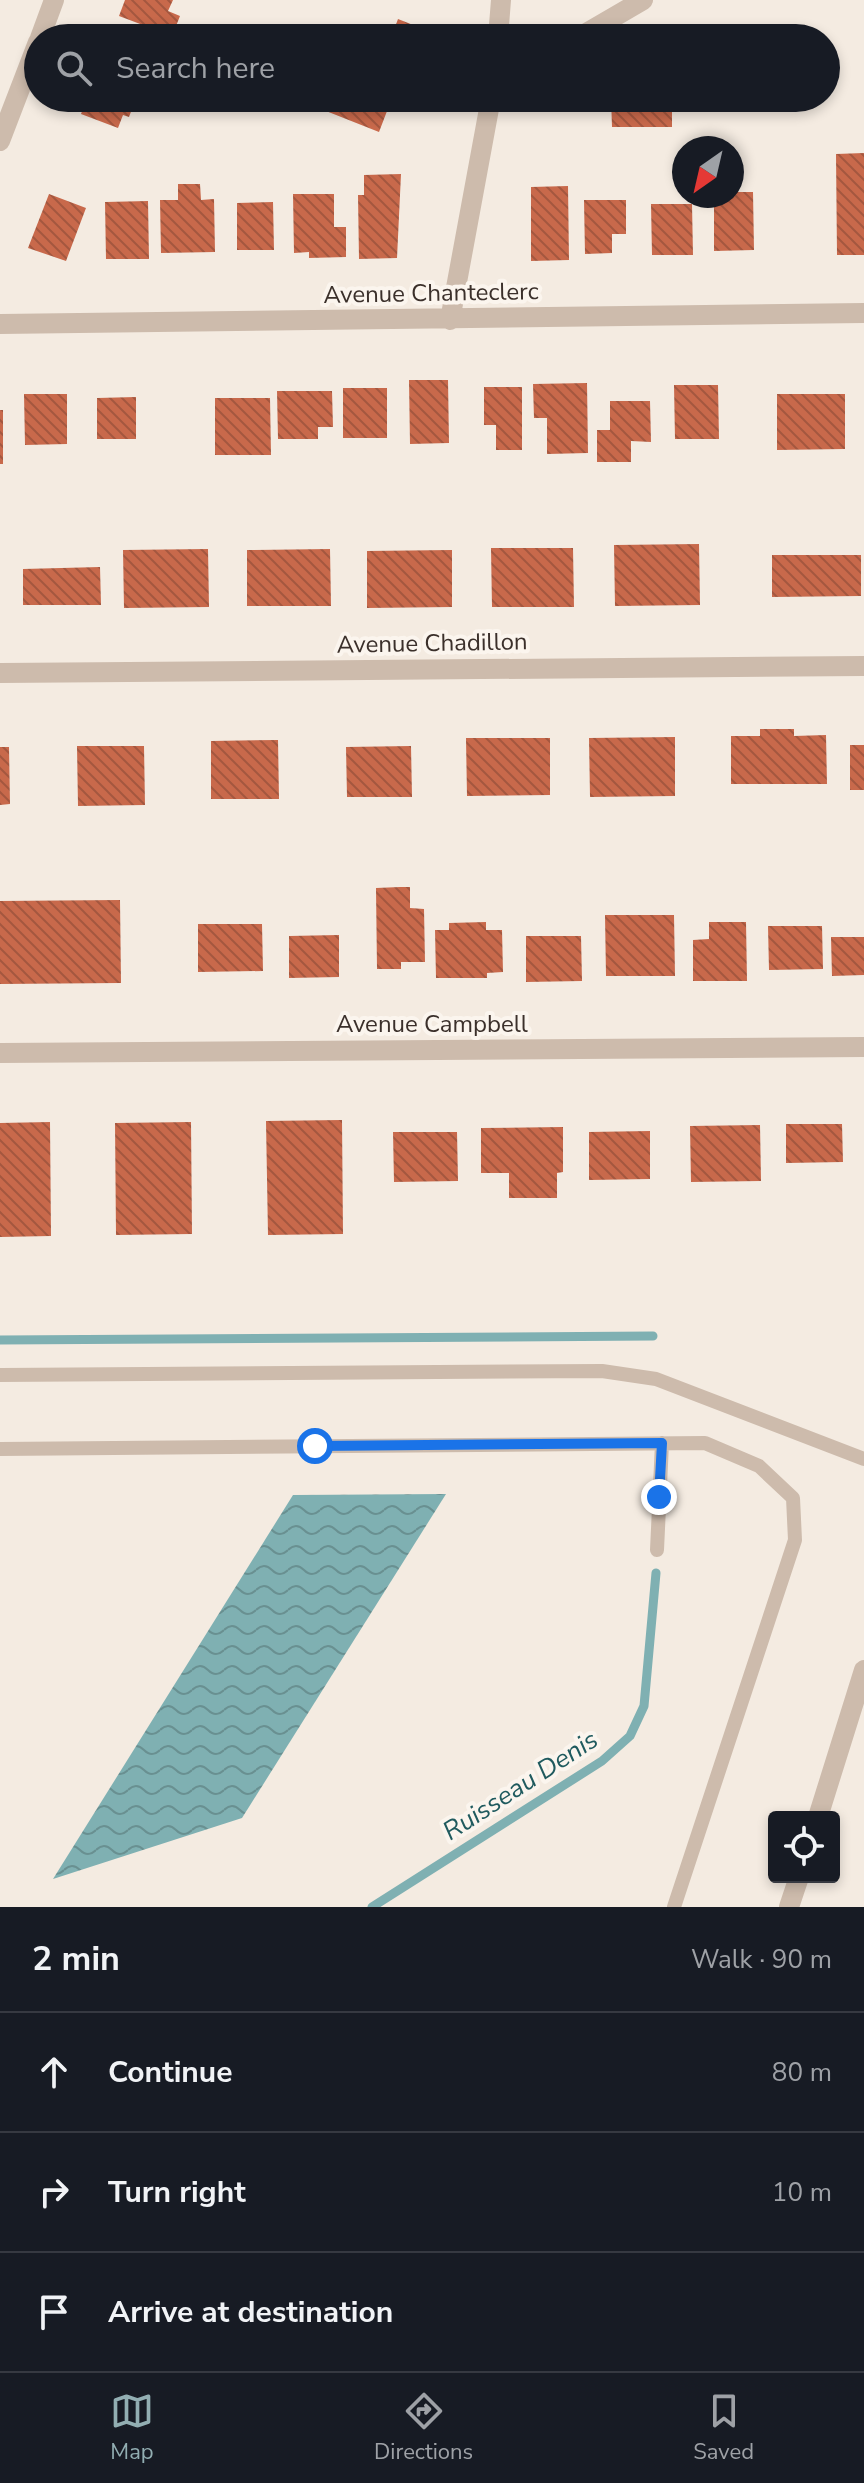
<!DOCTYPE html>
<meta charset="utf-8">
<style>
:root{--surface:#171b24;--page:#20242c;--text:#f1f3f6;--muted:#9ea1a6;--line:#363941;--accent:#92aeb2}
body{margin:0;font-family:"Nunito Sans",sans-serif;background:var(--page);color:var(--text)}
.controls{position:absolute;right:24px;bottom:24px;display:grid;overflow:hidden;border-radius:8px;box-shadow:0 4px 12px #0003}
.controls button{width:72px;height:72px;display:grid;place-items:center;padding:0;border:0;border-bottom:2px solid var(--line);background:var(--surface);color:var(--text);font:40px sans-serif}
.compass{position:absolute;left:672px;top:136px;width:72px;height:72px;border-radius:50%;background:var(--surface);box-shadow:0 4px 12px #0003;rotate:214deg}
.stop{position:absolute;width:24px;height:24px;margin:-18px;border:6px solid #1a73e8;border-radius:50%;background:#fff}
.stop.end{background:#1a73e8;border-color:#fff;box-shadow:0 2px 8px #0008}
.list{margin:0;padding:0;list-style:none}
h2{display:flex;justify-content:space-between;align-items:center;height:104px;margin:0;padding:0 32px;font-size:34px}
h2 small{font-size:26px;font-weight:400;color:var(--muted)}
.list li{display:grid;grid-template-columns:52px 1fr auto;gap:24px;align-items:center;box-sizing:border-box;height:120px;padding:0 32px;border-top:2px solid var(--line)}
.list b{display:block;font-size:30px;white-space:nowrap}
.list em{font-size:26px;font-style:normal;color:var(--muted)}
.icon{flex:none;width:44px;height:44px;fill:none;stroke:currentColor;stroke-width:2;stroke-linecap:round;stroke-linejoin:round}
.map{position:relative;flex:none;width:864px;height:1907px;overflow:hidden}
.search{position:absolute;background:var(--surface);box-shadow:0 4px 12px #0003;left:24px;right:24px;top:24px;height:88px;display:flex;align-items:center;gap:20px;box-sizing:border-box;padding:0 28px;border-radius:44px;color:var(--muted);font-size:30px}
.sheet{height:464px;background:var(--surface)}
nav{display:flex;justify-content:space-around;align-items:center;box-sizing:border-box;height:112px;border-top:2px solid var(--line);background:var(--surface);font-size:22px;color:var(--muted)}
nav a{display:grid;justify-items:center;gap:4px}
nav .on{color:var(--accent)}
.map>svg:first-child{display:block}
</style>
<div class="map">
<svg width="864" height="1907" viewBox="0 0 864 1907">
<defs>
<pattern id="water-waves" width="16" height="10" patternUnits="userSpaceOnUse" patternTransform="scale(2)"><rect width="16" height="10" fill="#7fb0b2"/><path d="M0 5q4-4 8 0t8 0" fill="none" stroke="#699091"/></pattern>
<pattern id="building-back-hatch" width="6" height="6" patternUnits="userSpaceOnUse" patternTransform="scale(2)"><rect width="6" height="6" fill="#c8694b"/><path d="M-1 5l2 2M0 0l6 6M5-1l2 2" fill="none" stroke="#a4573f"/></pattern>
</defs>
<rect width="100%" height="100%" fill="#f4ebe1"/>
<!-- water -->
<path fill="url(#water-waves)" d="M 446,1494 L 242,1818 L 53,1879 L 293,1495 Z"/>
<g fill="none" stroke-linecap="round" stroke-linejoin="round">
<!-- stream -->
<path stroke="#7fb0b2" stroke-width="9" d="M 0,1340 L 653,1336
M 372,1907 L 602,1761 L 630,1736 L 644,1706 L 656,1573"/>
</g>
<!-- building -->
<path fill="url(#building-back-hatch)" d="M 125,0 L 173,0 L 168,11 L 180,16 L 172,36 L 119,16 Z
M 398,19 L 441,36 L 440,38 L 391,38 Z
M 87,98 L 136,98 L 129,117 L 123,115 L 118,128 L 81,114 Z
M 331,98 L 392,98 L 379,132 L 326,111 Z
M 611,98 L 672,98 L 672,127 L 612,127 Z
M 706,98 L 728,98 L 728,106 L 706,105 Z
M 864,153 L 864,255 L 837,255 L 836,154 Z
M 401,174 L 397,258 L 359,259 L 358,195 L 364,195 L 364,175 Z
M 178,184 L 200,184 L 201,200 L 214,199 L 215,252 L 161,253 L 160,200 L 178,200 Z
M 568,186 L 569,260 L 531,261 L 531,187 Z
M 732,192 L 753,192 L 754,250 L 714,251 L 714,196 L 732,196 Z
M 49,194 L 86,208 L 66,261 L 28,248 Z
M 293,194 L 334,194 L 334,227 L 346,227 L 346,257 L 309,258 L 309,252 L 294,253 Z
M 584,200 L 626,200 L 626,234 L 612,234 L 612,253 L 585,254 Z
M 148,201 L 149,259 L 106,259 L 105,202 Z
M 273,202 L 274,250 L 237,250 L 237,203 Z
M 651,204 L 692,204 L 693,255 L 652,255 Z
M 409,380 L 448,380 L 449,443 L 410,444 Z
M 587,383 L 588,453 L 547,454 L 547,418 L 534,418 L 533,384 Z
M 674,385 L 718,385 L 719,439 L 675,439 Z
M 484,387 L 522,387 L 522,450 L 496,450 L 496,425 L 484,425 Z
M 343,388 L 387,388 L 387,438 L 343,438 Z
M 277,391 L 332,391 L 333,427 L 318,427 L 318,439 L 278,439 Z
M 24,394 L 67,394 L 67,444 L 25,445 Z
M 777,394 L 845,394 L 845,449 L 777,450 Z
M 136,397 L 136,439 L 97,439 L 97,398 Z
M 215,398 L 270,398 L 271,455 L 215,455 Z
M 610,401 L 650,401 L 651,442 L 631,441 L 631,462 L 597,462 L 597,430 L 610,430 Z
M 0,410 L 3,410 L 3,464 L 0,464 Z
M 699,544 L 700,605 L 615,606 L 614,545 Z
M 491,548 L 573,548 L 574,607 L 492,607 Z
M 208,549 L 209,607 L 124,608 L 123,550 Z
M 330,549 L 331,606 L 247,606 L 247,550 Z
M 452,550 L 452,607 L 367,608 L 367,551 Z
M 772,555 L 861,555 L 861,596 L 772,597 Z
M 100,567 L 101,605 L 23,605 L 23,569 Z
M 760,729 L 794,729 L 794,736 L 826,735 L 827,784 L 731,784 L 731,736 L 760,736 Z
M 675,737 L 675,796 L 590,797 L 589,738 Z
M 466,738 L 550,738 L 550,795 L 467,796 Z
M 278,740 L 279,799 L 211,799 L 211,741 Z
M 850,745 L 864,745 L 864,790 L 850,790 Z
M 77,746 L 144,746 L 145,805 L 78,806 Z
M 411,746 L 412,797 L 347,797 L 346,747 Z
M 0,747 L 9,747 L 10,804 L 0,805 Z
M 400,887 L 410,887 L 410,908 L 424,909 L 425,962 L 401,962 L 401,969 L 377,969 L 376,888 Z
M 120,900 L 121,983 L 0,984 L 0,901 Z
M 605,915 L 674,915 L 675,976 L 606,976 Z
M 486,922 L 486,930 L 502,930 L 503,972 L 487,973 L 487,978 L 436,978 L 435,930 L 449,930 L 449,923 Z
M 709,922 L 746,922 L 747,981 L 693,981 L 693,940 L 709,939 Z
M 198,924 L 262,924 L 263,971 L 198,972 Z
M 768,926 L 822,926 L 823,969 L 769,970 Z
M 339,935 L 339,977 L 289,978 L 289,936 Z
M 526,936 L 581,936 L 582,981 L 526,982 Z
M 831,937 L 864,937 L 864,975 L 832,976 Z
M 342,1120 L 343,1234 L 268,1235 L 266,1121 Z
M 50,1122 L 51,1236 L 0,1237 L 0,1123 Z
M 191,1122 L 192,1234 L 116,1235 L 115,1123 Z
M 786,1124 L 842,1124 L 843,1162 L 786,1163 Z
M 760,1125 L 761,1181 L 691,1182 L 690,1126 Z
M 563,1127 L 563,1172 L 557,1173 L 557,1198 L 509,1198 L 509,1173 L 481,1173 L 481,1128 Z
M 650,1131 L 650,1179 L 589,1180 L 589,1132 Z
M 393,1132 L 457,1132 L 458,1181 L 394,1182 Z"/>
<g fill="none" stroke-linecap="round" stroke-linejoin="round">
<!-- lane -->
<path stroke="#cdbbac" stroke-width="14" d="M 0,1375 L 602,1371 L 656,1379 L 864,1459
M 0,1449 L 705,1443 L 759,1466 L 793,1498 L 795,1540 L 674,1907
M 657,1550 L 662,1443"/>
<!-- street -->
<path stroke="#cdbbac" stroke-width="20" d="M 40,38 L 54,0
M 498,38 L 501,0
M 578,38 L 643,0
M 0,141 L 38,42
M 450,320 L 491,98
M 0,324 L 864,313
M 0,673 L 864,666
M 0,1053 L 864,1047
M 818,1817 L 864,1670
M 789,1907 L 799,1877"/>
</g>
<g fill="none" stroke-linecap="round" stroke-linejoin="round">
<!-- route -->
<path stroke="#1a73e8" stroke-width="10" d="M 315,1446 L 662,1443 L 659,1497"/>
</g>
<g text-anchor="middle" stroke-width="8" stroke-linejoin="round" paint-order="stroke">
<!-- street labels -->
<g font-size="24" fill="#3b302b" stroke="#fbf5ee">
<text transform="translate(431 293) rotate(-1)" y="8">Avenue Chanteclerc</text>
<text transform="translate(432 643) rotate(-1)" y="8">Avenue Chadillon</text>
<text x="432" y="1032">Avenue Campbell</text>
</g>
<!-- water labels -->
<g font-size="26" font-style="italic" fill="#1f5a5e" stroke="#fbf5ee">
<text transform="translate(520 1785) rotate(-33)" y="9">Ruisseau Denis</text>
</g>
</g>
</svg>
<div class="controls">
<button><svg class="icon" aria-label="locate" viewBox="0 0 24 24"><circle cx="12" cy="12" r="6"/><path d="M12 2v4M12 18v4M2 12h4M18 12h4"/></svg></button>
</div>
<svg class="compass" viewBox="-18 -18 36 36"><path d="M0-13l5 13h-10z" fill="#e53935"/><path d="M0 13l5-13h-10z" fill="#9ea1a6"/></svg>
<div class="stop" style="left:315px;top:1446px"></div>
<div class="stop end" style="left:659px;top:1497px"></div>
<div class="search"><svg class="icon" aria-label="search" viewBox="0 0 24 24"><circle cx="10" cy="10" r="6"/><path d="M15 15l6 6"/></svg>Search here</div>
</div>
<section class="sheet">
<h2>2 min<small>Walk · 90 m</small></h2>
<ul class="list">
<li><svg class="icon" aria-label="ahead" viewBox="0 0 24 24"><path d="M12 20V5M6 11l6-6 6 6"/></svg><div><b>Continue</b></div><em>80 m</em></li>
<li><svg class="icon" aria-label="right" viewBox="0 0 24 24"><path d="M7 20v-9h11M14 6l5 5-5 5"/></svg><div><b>Turn right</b></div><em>10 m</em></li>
<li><svg class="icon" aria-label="arrive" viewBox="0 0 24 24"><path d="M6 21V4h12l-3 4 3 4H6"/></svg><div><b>Arrive at destination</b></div></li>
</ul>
</section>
<nav>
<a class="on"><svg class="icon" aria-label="map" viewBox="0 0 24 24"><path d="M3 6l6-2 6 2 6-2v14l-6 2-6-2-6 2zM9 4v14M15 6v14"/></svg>Map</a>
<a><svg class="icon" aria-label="directions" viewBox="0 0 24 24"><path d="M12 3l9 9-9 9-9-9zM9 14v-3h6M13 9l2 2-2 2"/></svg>Directions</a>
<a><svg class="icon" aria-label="saved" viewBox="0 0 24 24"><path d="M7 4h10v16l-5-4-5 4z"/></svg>Saved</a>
</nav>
